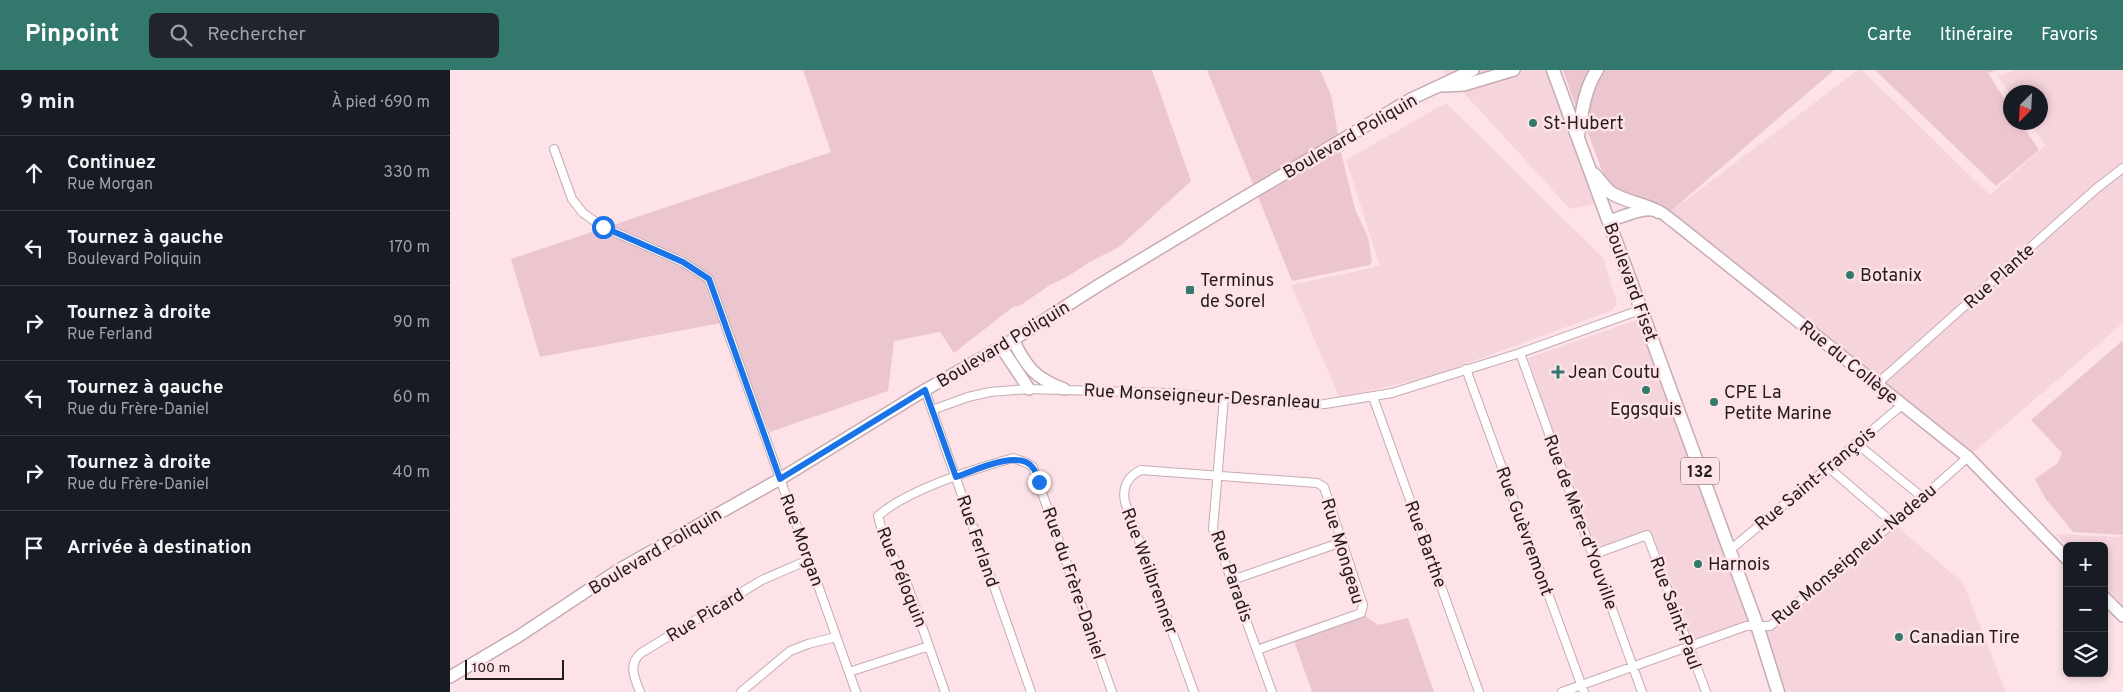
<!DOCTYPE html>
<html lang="fr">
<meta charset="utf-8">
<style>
:root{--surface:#171b24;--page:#20242c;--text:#f1f3f6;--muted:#9ea1a6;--line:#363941;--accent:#32786d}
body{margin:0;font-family:Overpass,sans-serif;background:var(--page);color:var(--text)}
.controls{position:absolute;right:15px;bottom:15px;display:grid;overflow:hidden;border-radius:8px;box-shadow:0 2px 8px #0003}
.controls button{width:45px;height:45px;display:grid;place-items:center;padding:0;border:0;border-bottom:1px solid var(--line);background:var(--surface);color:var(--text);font:25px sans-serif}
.compass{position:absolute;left:1553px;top:15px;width:45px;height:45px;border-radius:50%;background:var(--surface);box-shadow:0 2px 8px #0003;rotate:204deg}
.scale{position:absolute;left:15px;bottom:12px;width:99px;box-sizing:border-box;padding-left:5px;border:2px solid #241b1d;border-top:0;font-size:14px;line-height:18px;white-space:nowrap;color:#241b1d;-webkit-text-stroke:4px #fde2e8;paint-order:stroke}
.stop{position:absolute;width:15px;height:15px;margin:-11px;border:4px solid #1a73e8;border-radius:50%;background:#fff}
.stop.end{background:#1a73e8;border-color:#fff;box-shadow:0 1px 5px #0008}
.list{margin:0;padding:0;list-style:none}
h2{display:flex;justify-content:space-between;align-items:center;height:65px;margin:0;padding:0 20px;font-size:21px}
h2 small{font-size:16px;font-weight:400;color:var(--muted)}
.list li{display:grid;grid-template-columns:32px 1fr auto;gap:15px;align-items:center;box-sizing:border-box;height:75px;padding:0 20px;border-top:1px solid var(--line)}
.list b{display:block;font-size:19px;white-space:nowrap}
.list p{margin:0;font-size:16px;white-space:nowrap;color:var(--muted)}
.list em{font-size:16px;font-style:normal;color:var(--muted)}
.icon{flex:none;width:28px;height:28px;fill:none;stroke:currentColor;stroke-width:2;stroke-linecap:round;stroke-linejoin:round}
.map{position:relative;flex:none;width:1673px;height:622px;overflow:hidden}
header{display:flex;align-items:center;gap:30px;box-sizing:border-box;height:70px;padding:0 25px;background:var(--accent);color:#fff}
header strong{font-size:24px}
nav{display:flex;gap:28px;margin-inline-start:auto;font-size:18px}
.search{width:350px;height:45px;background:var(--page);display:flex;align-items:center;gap:12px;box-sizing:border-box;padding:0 18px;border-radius:8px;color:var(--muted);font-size:19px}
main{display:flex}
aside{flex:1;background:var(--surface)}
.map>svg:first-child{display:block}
</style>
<header>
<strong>Pinpoint</strong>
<div class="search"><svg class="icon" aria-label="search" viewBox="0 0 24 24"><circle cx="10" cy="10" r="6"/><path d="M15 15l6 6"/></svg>Rechercher</div>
<nav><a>Carte</a><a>Itinéraire</a><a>Favoris</a></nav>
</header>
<main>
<aside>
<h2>9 min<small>À pied · 690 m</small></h2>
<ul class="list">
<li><svg class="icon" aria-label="ahead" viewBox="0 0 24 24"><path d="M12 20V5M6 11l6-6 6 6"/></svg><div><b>Continuez</b><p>Rue Morgan</p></div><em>330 m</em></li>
<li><svg class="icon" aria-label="left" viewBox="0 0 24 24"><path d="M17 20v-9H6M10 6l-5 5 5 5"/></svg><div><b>Tournez à gauche</b><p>Boulevard Poliquin</p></div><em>170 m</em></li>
<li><svg class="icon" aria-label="right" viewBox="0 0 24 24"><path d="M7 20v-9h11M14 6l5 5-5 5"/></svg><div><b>Tournez à droite</b><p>Rue Ferland</p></div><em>90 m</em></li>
<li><svg class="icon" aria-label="left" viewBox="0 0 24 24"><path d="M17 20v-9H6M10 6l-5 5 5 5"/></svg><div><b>Tournez à gauche</b><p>Rue du Frère-Daniel</p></div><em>60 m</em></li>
<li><svg class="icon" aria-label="right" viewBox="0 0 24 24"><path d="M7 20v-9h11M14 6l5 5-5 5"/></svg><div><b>Tournez à droite</b><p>Rue du Frère-Daniel</p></div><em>40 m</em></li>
<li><svg class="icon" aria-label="arrive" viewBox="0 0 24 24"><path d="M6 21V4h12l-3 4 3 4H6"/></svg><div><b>Arrivée à destination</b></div></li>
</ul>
</aside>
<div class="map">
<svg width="1673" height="622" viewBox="0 0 1673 622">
<rect width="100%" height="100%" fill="#fde2e8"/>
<!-- built -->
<path fill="#f6d4dc" d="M 993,0 L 1099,0 L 1148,133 L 1120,139 Z
M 1408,0 L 1412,0 L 1540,125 L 1595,75 L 1580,53 L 1590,52 L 1590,22 L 1560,22 L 1560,24 L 1548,6 L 1567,0 L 1673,0 L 1673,253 L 1518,387 L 1220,142 Z
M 996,33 L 1153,188 L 1167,233 L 1163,240 L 977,308 L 889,327 L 841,215 L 930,196 L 896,90 Z
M 1186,250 L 1307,555 L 1320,556 L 1443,453 L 1513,513 L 1556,622 L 1331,622 L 1307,556 L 1239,577 L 1197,465 L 1142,485 L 1078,288 Z
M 1606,464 L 1673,467 L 1673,535 L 1654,515 L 1654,476 L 1617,476 Z"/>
<!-- green -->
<path fill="#ecc6cf" d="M 353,0 L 702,0 L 741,111 L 669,177 L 638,193 L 617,207 L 600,215 L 571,235 L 563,237 L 504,283 L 490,262 L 444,271 L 438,321 L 320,362 L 271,253 L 90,287 L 61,189 L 381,82 Z
M 757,0 L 870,0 L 881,25 L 891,82 L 905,139 L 918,167 L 922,191 L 920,195 L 842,211 Z
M 1113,0 L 1144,0 L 1129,46 Z
M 1150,0 L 1384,0 L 1220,142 L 1158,117 L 1136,58 L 1135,35 Z
M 1425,0 L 1547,0 L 1538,3 L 1560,38 L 1560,52 L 1571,53 L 1589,80 L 1546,116 Z
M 1673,270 L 1673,465 L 1623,462 L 1595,428 L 1585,409 L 1608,393 L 1612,383 L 1581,350 Z
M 911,543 L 928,555 L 958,548 L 984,622 L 862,622 L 843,568 Z"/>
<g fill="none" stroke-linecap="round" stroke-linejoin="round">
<!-- street casing -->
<g stroke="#c6acb2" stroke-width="10">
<path id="street" d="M 104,79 L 122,129 L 133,143 L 153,157 L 233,192 L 259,209 L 406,622
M 1070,283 L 1192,622
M 1016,299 L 1134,622
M 1427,314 L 1647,118 L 1673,98
M 475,320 L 581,622
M 774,327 L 763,459 L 822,622
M 923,327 L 1029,622
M 482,340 L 518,327 L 540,322 L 579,319 L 718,323 L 855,335 L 875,334 L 942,323 L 1070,283 L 1190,240
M 1406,373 L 1472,427
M 1378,397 L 1443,453
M 1279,481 L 1452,335
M 1142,485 L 1197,465 L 1256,622
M 782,510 L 892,472
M 399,602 L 479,576
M 190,622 C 184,607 178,594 191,583 L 312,510 L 358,490
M 291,622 L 340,581 L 358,574 L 386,567
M 495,622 L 456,511 L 434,468 L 428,446 C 458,419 524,399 563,388 L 577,393 L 583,397 L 662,622
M 744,622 L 675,432 C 672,417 678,406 691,400 L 867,413 L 874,417 L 913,535 L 911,543 L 807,580
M 1112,622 L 1296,556 L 1320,556 L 1456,442 L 1518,387"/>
</g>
<!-- secondary casing -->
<g stroke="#c6acb2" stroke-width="14">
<path id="secondary" d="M 993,16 L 1014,15 L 1064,0
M 1159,151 C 1173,147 1195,135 1210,142 C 1215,144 1219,149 1224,152 L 1518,387 L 1617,489
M 563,270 C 577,298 585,308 614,319
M 551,277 L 579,319
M 1654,527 L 1673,546
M 0,607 L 69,566 L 170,499 L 330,409 L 475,320 L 563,270 L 649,215 L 795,127 L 961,29 L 1023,0"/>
</g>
<!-- primary casing -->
<g stroke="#c6acb2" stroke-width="15">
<path id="primary" d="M 1103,0 L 1307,555 L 1328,622
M 1128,66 C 1132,43 1134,20 1147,0
M 1144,104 C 1149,109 1154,117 1160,122 C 1174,132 1194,133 1209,142"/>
</g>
<!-- street -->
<use href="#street" stroke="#fff" stroke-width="8"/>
<!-- secondary -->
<use href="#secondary" stroke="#fff" stroke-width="11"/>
<!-- primary -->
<use href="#primary" stroke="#fff" stroke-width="12"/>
</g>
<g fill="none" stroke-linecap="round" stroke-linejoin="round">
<!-- route -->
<path stroke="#1a73e8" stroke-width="6" d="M 153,157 L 233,192 L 259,209 L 330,409 L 475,320 L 506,407 C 523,401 570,378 583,398 C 586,401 587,408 589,412"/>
</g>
<!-- markers -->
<g fill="#32786d" stroke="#fde2e8" stroke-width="2">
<circle cx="1083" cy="53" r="5"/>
<circle cx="1400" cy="205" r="5"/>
<rect x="735" y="215" width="10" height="10" rx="2.5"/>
<path d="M1105.5 294.5h5v5h5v5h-5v5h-5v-5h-5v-5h5z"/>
<circle cx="1196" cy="320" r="5"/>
<circle cx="1264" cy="332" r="5"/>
<circle cx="1248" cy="494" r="5"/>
<circle cx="1449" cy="567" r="5"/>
</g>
<g text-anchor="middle" stroke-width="5" stroke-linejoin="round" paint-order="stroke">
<!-- shield labels -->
<rect fill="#fde2e8" stroke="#65575a" stroke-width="1" x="1231" y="387.5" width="38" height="27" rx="4"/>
<g font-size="16" font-weight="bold" fill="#241b1d">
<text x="1250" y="407">132</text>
</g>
<!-- poi labels -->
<g font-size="18" fill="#241b1d" stroke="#fde2e8" text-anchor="start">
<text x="1093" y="59">St-Hubert</text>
<text x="1410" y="211">Botanix</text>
<text x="750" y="216">Terminus<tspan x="750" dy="21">de Sorel</tspan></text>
<text x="1118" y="308">Jean Coutu</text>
<text x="1274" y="328">CPE La<tspan x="1274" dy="21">Petite Marine</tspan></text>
<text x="1196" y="345" text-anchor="middle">Eggsquis</text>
<text x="1258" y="500">Harnois</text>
<text x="1459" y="573">Canadian Tire</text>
</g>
<!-- street labels -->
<g font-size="18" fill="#241b1d" stroke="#fde2e8">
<text transform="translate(900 66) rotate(-30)" y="6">Boulevard Poliquin</text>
<text transform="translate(1549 206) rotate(-42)" y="6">Rue Plante</text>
<text transform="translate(1181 212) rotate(70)" y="6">Boulevard Fiset</text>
<text transform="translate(553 274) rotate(-31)" y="6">Boulevard Poliquin</text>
<text transform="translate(1399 292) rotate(39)" y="6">Rue du Collège</text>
<text transform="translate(752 326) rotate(3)" y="6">Rue Monseigneur-Desranleau</text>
<text transform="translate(1365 408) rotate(-40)" y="6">Rue Saint-François</text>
<text transform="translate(1131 452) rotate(70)" y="6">Rue de Mère-d'Youville</text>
<text transform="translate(1075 461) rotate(70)" y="6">Rue Guèvremont</text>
<text transform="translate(352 470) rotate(70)" y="6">Rue Morgan</text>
<text transform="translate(528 471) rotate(71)" y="6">Rue Ferland</text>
<text transform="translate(976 474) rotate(70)" y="6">Rue Barthe</text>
<text transform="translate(205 481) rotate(-31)" y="6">Boulevard Poliquin</text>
<text transform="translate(893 481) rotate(73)" y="6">Rue Mongeau</text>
<text transform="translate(1404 484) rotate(-40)" y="6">Rue Monseigneur-Nadeau</text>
<text transform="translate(700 501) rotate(70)" y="6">Rue Weilbrenner</text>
<text transform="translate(782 506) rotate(71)" y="6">Rue Paradis</text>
<text transform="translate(452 507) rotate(68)" y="6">Rue Péloquin</text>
<text transform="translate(624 513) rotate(71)" y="6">Rue du Frère-Daniel</text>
<text transform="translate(1226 543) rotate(70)" y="6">Rue Saint-Paul</text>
<text transform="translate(255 545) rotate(-31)" y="6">Rue Picard</text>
</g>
</g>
</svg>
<div class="controls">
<button>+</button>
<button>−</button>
<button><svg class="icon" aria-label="layers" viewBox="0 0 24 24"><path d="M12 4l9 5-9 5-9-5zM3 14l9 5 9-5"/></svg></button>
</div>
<svg class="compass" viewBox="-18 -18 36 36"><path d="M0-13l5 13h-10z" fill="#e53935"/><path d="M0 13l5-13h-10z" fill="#9ea1a6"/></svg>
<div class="scale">100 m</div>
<div class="stop" style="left:153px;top:157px"></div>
<div class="stop end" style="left:589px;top:412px"></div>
</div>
</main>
